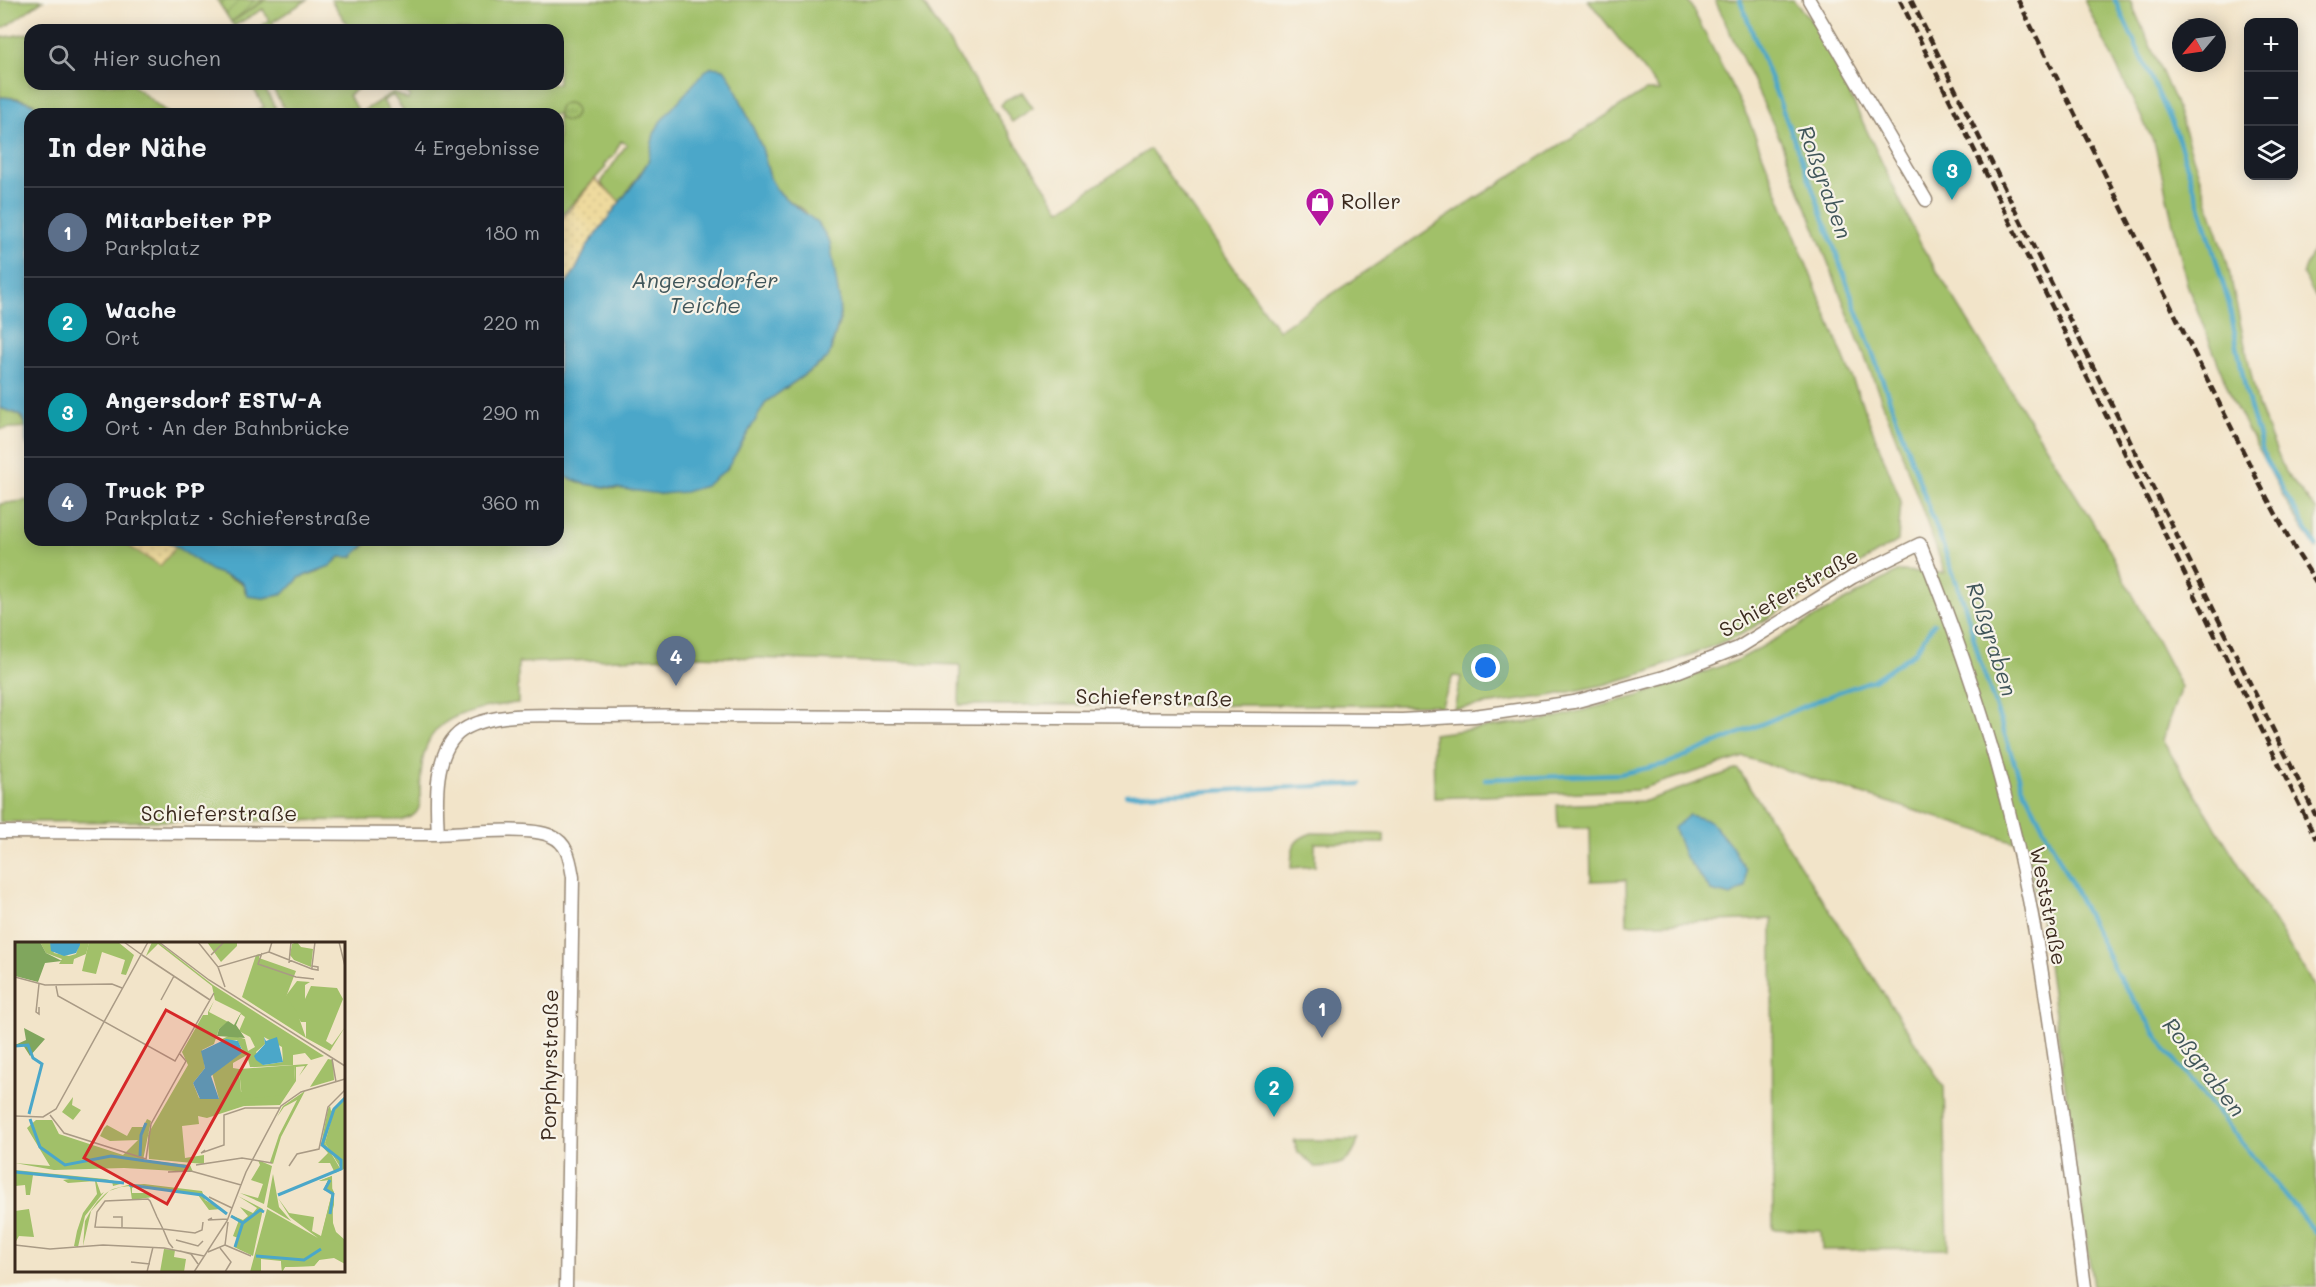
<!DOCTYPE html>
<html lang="de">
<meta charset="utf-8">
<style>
:root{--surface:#171b24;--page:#242831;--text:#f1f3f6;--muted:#9ea1a6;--line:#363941;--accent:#d690ce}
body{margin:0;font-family:Mali,sans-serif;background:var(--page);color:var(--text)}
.controls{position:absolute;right:18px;top:18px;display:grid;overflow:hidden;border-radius:12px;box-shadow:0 3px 15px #0003}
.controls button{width:54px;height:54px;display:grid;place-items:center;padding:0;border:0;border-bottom:2px solid var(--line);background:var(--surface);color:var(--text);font:30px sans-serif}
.compass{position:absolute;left:2172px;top:18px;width:54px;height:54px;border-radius:50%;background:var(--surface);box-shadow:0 3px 15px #0003;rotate:241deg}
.you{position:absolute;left:1486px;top:668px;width:21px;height:21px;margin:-15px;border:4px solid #fff;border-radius:50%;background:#1a73e8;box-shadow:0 0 0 9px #1a73e833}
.badge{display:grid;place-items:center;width:39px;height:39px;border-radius:50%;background:var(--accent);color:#fff;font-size:20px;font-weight:700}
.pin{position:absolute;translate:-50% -50px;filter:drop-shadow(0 2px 3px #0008)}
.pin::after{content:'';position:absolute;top:32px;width:21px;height:18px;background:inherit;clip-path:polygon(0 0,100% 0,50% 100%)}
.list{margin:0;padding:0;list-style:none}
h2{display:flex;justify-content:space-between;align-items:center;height:78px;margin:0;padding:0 24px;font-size:26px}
h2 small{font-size:20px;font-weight:400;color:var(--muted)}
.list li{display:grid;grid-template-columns:39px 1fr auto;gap:18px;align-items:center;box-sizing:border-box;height:90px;padding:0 24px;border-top:2px solid var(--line)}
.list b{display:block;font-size:22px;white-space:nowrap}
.list p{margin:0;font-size:20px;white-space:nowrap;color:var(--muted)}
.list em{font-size:20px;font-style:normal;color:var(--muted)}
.icon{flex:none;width:33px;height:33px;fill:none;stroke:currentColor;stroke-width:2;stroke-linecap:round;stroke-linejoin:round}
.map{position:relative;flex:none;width:2316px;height:1287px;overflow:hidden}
.search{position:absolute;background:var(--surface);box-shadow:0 3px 15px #0003;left:24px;top:24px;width:540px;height:66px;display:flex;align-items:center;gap:15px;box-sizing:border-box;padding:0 21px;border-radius:18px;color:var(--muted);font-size:22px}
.panel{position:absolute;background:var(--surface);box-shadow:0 3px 15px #0003;left:24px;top:108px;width:540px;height:438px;border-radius:18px}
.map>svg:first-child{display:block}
</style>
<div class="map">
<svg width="2316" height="1287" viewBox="0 0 2316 1287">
<defs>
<pattern id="sand-dots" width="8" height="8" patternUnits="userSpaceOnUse" patternTransform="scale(1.5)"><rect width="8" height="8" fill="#eeda9e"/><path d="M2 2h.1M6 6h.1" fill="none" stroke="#cdbb88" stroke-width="1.8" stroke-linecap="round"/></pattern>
<pattern id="park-tufts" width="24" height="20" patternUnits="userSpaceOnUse" patternTransform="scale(1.5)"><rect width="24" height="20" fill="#a1c069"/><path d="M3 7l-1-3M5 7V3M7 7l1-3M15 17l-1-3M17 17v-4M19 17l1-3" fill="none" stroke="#849c56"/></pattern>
<pattern id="garden-furrows" width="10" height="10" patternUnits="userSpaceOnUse" patternTransform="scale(1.5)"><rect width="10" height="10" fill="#a1c069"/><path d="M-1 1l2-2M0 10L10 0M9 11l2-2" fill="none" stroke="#849c56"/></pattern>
</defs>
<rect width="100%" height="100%" fill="#f7f3e8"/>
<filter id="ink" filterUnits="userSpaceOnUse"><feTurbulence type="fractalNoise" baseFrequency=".0167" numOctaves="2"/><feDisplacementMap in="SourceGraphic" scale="12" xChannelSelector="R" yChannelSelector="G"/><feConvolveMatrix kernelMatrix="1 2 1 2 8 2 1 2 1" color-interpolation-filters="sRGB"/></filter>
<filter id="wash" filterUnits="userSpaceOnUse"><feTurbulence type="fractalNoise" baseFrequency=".008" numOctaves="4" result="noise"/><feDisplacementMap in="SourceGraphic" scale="24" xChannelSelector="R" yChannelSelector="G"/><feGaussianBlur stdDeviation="1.35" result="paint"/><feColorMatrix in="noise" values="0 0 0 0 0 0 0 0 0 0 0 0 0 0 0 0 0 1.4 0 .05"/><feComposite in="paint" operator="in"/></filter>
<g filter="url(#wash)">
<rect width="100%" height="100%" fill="#f2e4c9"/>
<!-- grass -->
<path fill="#a1c069" stroke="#6e7544" stroke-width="1.5" d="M 0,0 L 43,0 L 5,27 L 0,28 Z
M 265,0 L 307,0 L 272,22 L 274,26 L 267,30 L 255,30 L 269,21 L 263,9 L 234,26 L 231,22 Z
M 331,0 L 921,0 L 1060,210 L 1150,149 L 1278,330 L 1476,198 L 1645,91 L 1660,91 L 1588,0 L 1688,0 L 1748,118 L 1901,501 L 1898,541 L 1740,635 L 1648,672 L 1603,685 L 1550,696 L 1454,709 L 1461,677 L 1453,676 L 1440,710 L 1435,705 L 959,705 L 960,665 L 697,656 L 518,663 L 518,703 C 493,706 464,709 443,724 C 421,740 421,769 420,792 C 420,798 421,805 418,810 C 415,816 409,818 403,820 L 0,822 L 0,504 L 30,500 L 30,540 L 166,540 L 231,579 C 240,581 245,583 245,592 L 263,598 L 280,595 L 291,587 L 299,578 L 319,571 L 340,557 L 363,548 L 370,540 L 558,540 L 558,474 L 585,484 L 616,489 L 746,436 L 766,402 L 822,363 L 830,353 L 840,319 L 839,298 L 833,267 L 805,211 L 786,199 L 776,189 L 770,178 L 762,148 L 731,79 L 654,134 L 648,162 L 620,202 L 602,185 L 602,181 L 627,144 L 621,141 L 613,157 L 611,157 L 604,165 L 606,167 L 558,219 L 558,114 L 405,114 L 393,95 L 383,101 L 391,114 L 287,114 L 270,84 L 311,84 L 313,86 L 316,84 L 365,84 L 348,95 L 360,113 L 393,92 L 408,100 L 410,95 L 389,84 L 558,84 L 558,30 L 351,30 Z
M 1715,0 L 1793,0 L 1818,28 L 1922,247 L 2108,547 L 2181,687 L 2162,740 L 2316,989 L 2316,1287 L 2093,1287 L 2044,935 L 2025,845 L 1744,757 L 1636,790 L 1434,798 L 1433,734 L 1546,720 L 1638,696 L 1738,660 L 1899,571 L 1945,573 L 1897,440 L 1780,139 Z
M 2084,0 L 2130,0 L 2175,102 L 2227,261 L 2258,406 L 2285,472 L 2316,510 L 2316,548 L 2293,514 L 2235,406 L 2187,284 L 2155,145 Z
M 30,33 L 30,84 L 131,84 L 169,114 L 50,114 L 33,103 L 17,98 L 0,97 L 0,38 Z
M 251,84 L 262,84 L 279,114 L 250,114 L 264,107 Z
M 1022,92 L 1033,108 L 1012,122 L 1001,105 L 1005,100 Z
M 2316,242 L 2316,298 L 2303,274 Z
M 0,408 L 19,415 L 27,427 L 0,429 Z
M 1738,769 L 1944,1087 L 1948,1249 L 1822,1250 L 1821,1231 L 1773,1229 L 1772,919 L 1627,924 L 1626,880 L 1591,881 L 1590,828 L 1558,828 L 1557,805 L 1645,801 Z
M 1312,833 L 1384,834 L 1384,843 L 1315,843 L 1315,866 L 1291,868 C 1292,848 1291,840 1312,833 Z
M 1294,1140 L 1358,1140 C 1352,1165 1338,1166 1315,1167 L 1297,1151 Z"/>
<!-- sand -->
<path fill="url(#sand-dots)" stroke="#94825e" stroke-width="1.5" d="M 595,179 L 620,202 L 588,245 L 575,271 L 558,296 L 558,224 Z
M 119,540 L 166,540 L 176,547 L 160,566 Z"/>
<!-- park -->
<path fill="url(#park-tufts)" stroke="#6e7544" stroke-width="1.5" d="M558 112a9 9 0 1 1 18 0a9 9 0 1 1-18 0Z"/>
<!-- garden -->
<path fill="url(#garden-furrows)" stroke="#6e7544" stroke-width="1.5" d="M 217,0 L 265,0 L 231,22 Z"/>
<!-- water -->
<path fill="#4ba7c9" stroke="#436874" stroke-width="1.5" d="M 712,67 L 724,69 L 731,79 L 762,148 L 770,178 L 776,189 L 786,199 L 818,223 L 830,242 L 839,298 L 840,319 L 828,358 L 766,402 L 727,469 L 705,486 L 685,492 L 660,494 L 585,484 L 558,474 L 558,296 L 575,271 L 588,245 L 638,178 L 648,162 L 654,134 L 660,122 L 705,71 Z
M 0,97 C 20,98 33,102 50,114 L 30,114 L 30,450 C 20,438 33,425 19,415 C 14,411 6,411 0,408 Z
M 166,540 L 370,540 L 352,557 L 340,557 L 330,566 L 299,578 L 291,587 L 280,595 L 263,598 L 247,596 L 245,587 L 241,581 L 212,571 Z
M 1689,815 L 1710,821 L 1732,847 L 1746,870 L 1746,887 L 1731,896 L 1711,891 L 1684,855 L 1674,828 Z"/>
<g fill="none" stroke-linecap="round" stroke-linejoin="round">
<!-- stream -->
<path stroke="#4ba7c9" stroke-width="4.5" d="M 1740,0 L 1804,165 L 1965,606 L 1980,661 L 2022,785 L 2118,976 L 2168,1052 L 2316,1233
M 2115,0 L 2176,132 L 2200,206 L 2229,304 L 2246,392 L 2265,459 L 2316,546
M 1485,779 L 1620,774 L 1666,764 L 1836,693 L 1873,680 L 1914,653 L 1934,623
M 1126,795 L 1360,784"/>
</g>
</g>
<g filter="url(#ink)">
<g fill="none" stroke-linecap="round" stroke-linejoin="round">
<!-- minor casing -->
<g stroke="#968774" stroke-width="15">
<path id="minor" d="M 1809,0 L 1926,200
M 0,832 C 143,833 286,833 429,834 C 458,834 527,825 551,836 C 568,843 570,860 573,877 L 566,1287
M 438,834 C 436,803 433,749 463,730 C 495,710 551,716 588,716 C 630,716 672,715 715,716 C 944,716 1173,718 1402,720 L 1474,716 L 1574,702 L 1664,677 L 1738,648 L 1853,577 L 1920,544 C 1973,674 2015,810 2038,949 C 2057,1061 2070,1175 2085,1287"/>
</g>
<!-- minor -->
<use href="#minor" stroke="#fff" stroke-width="12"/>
<!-- rail -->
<path stroke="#3b2a1e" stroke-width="4.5" stroke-dasharray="9 4.5" stroke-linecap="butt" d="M 1900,0 L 2316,839
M 1911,0 L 2316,816
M 2018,0 L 2259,483 L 2296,551 L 2316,582"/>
</g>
</g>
<!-- icons -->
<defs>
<g id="shop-pin" transform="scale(1.5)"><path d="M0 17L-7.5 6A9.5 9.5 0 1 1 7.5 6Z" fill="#b5179e" stroke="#f7f3e8"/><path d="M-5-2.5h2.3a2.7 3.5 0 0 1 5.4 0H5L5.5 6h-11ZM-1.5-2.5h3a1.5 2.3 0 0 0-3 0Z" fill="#fff"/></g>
</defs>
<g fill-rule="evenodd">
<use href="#shop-pin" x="1320" y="202"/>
</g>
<g text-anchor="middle" stroke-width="4.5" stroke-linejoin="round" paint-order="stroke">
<!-- poi labels -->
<g font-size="21" fill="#3b2a1e" stroke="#f7f3e8" text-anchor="start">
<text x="1341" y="209">Roller</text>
</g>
<!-- street labels -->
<g font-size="21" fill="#3b2a1e" stroke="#f7f3e8">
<text transform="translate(1789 593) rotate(-30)" y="7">Schieferstraße</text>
<text transform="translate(1154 698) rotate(1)" y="7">Schieferstraße</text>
<text x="219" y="821">Schieferstraße</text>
<text transform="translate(2048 906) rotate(79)" y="7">Weststraße</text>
<text transform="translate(550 1065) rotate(-89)" y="7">Porphyrstraße</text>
</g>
<!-- water labels -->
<g font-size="22" font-style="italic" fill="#41565a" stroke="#f7f3e8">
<text transform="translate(1825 182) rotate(70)" y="8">Roßgraben</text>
<text x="705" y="288">Angersdorfer<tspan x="705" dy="25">Teiche</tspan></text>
<text transform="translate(1992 639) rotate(72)" y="8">Roßgraben</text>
<text transform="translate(2204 1067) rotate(52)" y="8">Roßgraben</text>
</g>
</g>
<!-- overview -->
<g transform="translate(15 942)">
<rect width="330" height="330" fill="#f2e4c9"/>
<path d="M 25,0 L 35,0 L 39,11 L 54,14 L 61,12 L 65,0 L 74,1 L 71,12 L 59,17 L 58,22 L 44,22 L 47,17 L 31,11 ZM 137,0 L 143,0 L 198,43 L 309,114 L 296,118 L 290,111 L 278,113 L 278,123 L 241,125 L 235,125 L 232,113 L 218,121 L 218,126 L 224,127 L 226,150 L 280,138 L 279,123 L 293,122 L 284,134 L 290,124 L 281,125 L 281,139 L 265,163 L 229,164 L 192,176 L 183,174 L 184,182 L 167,184 L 170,216 L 189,213 L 189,222 L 134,217 L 133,192 L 173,123 L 167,110 L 188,73 L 193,73 L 193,70 L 199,59 L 194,70 L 219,83 L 226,71 L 200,58 L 197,44 L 143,2 L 131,14 ZM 226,72 L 230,75 L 224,89 L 235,95 L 240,105 L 233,109 L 230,97 L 216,93 L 207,97 L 206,100 L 222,98 L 228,109 L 197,131 L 204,157 L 184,156 L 178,141 L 190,126 L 187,108 L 199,102 L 204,87 L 213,80 L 219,83 ZM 249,95 L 267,105 L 268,120 L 248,123 L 241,110 L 250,102 ZM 192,0 L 222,0 L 222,4 L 206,20 ZM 282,39 L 295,40 L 290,43 L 290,57 L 296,44 L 322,46 L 328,57 L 311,99 L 317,103 L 330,85 L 315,109 L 291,96 L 291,80 L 286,80 L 270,55 ZM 313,117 L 318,118 L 319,138 L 295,145 ZM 290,149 L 266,195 L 258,222 L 255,220 L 264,193 L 282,158 L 269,165 L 262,175 L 268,164 ZM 330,154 L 319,168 L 310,201 L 326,228 L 330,226 L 320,231 L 315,221 L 303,221 L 313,211 L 306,203 L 313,167 L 315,164 L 316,169 ZM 58,155 L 57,163 L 66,168 L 58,178 L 47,170 ZM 132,177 L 136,179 L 128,218 L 175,223 L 178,230 L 109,226 L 39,228 L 0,221 L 35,224 L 12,186 L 21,178 L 37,178 L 44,192 L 108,213 L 123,198 L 95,199 L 85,194 L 89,186 L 92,183 L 112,194 L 117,185 L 128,185 ZM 243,218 L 257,224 L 249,262 L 225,251 L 243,256 L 248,242 L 236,238 L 245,223 ZM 0,228 L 90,237 L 109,241 L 98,244 L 97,239 L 81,238 L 86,252 L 89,250 L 70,274 L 63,305 L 59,304 L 62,289 L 68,271 L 82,252 L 80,239 L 53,241 L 48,238 L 61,236 L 18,233 L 15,253 L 11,253 L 10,243 L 0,244 ZM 258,232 L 264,265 L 276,279 L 252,265 ZM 317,234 L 318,281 L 321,290 L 330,298 L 330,322 L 319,316 L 304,318 L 299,324 L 270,325 L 267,330 L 266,319 L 246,317 L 246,330 L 235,330 L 252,267 L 303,296 L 275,275 L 263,256 L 274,271 L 299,275 L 297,289 L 306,294 L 317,251 L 309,248 L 313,238 L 304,239 ZM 129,242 L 187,249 L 190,258 L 206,267 L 194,268 L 183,253 L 123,243 L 117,246 L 117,251 L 135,251 L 138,255 L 117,258 L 115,244 L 106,245 L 94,249 L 76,269 L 68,304 L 70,279 L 75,270 L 82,260 L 90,252 L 94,249 L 98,247 L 113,243 ZM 223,254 L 248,267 L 238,314 L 219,305 L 223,296 L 218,294 L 224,278 L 216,273 L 228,278 L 233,274 L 225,265 L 238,271 L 242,266 ZM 14,267 L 19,295 L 4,294 L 0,301 L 0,269 Z" fill="#a1c069" fill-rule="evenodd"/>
<path d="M 0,0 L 25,0 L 31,11 L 47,19 L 30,21 L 23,40 L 0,34 ZM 226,71 L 221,83 L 230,96 L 202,94 L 204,87 L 213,79 L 219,83 ZM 9,86 L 30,97 L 15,114 L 8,103 L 0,103 L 11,98 Z" fill="#80a65d"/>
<path d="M 317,234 L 315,243 L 319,250 L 319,263 L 313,285 L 315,291 L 318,288 L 330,299 L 330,305 L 307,292 L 317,251 L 309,248 L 313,238 L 304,239 ZM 306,316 L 299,324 L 270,325 L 267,330 L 266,317 Z" fill="#a1c069"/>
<path d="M 282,0 L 286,5 L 298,7 L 296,25 L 279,18 L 275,13 L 277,2 ZM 245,12 L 244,16 L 281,29 L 271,55 L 282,70 L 291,96 L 227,55 L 241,13 Z" fill="#a1c069"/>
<path d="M 74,0 L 103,0 L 119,13 L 111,33 L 106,32 L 110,18 L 87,10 L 81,32 L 67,29 ZM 279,123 L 280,138 L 271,153 L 227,157 L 224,127 ZM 330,157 L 330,226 L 327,228 L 310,201 L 319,168 ZM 149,307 L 160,308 L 159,315 L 171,317 L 169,330 L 145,330 Z" fill="#a1c069"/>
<path d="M 35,0 L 65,0 L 65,3 L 61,11 L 49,14 L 36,9 ZM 249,95 L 251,99 L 262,95 L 268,120 L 248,123 L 241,118 L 239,114 L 250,102 ZM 211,97 L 223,99 L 228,110 L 196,134 L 204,157 L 185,157 L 178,141 L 190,126 L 186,109 Z" fill="#4ba7c9"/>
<path fill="none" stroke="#4ba7c9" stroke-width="3" d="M 0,104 L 13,103 L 18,116 L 27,122 L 14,172M 15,177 L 25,205 L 50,223 L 96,214 L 174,225M 125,214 L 126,193 L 131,181M 0,230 L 109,241M 315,238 L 310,247 L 318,252 L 315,272M 114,243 L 187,253 L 212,272M 263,253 L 326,227 L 326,218 L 307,203 L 319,167 L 330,156M 216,274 L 228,281 L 245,268 L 249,270M 220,305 L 228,280M 241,314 L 289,318 L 306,307"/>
<path fill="none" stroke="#a99a85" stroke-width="1.5" d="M 109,0 L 127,13M 144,0 L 194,38 L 330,124M 183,0 L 203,25 L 254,10 L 257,0M 324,0 L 330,24M 254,10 L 297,27M 247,11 L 243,22 L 281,35 L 299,37M 127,13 L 195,58M 196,13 L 209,0M 274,21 L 276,0M 297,24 L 300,0M 297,24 L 303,25 L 303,28 L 297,27 ZM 203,25 L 210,45M 0,35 L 30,43 L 97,42 L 107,46M 24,42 L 21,70 L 24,72 L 24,65M 41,44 L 43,54 L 160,119 L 199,51M 146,58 L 159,34M 317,117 L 321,140M 35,173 L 49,191 L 131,217 L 136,182 L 171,119 L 165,112M 0,174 L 28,175 L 41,167 L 133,0M 190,208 L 186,211 L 209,203 L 209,173 L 230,166 L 265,166M 181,223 L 227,216 L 257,221M 274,224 L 282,212 L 304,207 L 313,165 L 330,148M 153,230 L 176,229 L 226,243M 194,255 L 217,266M 98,275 L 107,275 L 107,285M 197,276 L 193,278 L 213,277M 161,298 L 183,304 L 188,299M 0,303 L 35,307 L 88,303 L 149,306 L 189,314M 210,303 L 236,314M 158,306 L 154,301 L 148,287 L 142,275 L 135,259 L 133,257 L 90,259 L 82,270 L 80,285 L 148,287 L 180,291 L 187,288 L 188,280M 205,306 L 216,320 L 210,330M 165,309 L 176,312 L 183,322M 193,310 L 210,303 L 213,280M 116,320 L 135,322M 132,330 L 138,305M 179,330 L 212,279 L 231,230 L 266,164 L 286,150 L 330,137"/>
<path fill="#d62828" fill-opacity="0.15" stroke="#d62828" stroke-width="3" d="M 151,68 L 234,113 L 152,262 L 69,216 Z"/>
<rect width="330" height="330" fill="none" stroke="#3b2a1e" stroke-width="3"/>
</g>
</svg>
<div class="controls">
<button>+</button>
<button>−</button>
<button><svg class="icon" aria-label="layers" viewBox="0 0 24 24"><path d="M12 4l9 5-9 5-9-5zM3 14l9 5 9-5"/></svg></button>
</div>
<svg class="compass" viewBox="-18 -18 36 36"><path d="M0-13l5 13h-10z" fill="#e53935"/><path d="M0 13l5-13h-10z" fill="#9ea1a6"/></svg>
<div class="you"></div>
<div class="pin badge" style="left:1322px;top:1038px;background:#5c6f8a">1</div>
<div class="pin badge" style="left:1274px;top:1117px;background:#0f9aa8">2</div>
<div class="pin badge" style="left:1952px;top:200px;background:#0f9aa8">3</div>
<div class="pin badge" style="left:676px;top:686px;background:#5c6f8a">4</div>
<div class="search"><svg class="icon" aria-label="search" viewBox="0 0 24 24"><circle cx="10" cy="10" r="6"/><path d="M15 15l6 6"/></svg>Hier suchen</div>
<section class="panel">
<h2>In der Nähe<small>4 Ergebnisse</small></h2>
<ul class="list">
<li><span class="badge" style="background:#5c6f8a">1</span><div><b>Mitarbeiter PP</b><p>Parkplatz</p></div><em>180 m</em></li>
<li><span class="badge" style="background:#0f9aa8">2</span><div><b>Wache</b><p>Ort</p></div><em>220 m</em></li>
<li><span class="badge" style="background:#0f9aa8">3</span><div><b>Angersdorf ESTW-A</b><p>Ort · An der Bahnbrücke</p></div><em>290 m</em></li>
<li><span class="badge" style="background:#5c6f8a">4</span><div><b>Truck PP</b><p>Parkplatz · Schieferstraße</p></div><em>360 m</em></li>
</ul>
</section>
</div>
